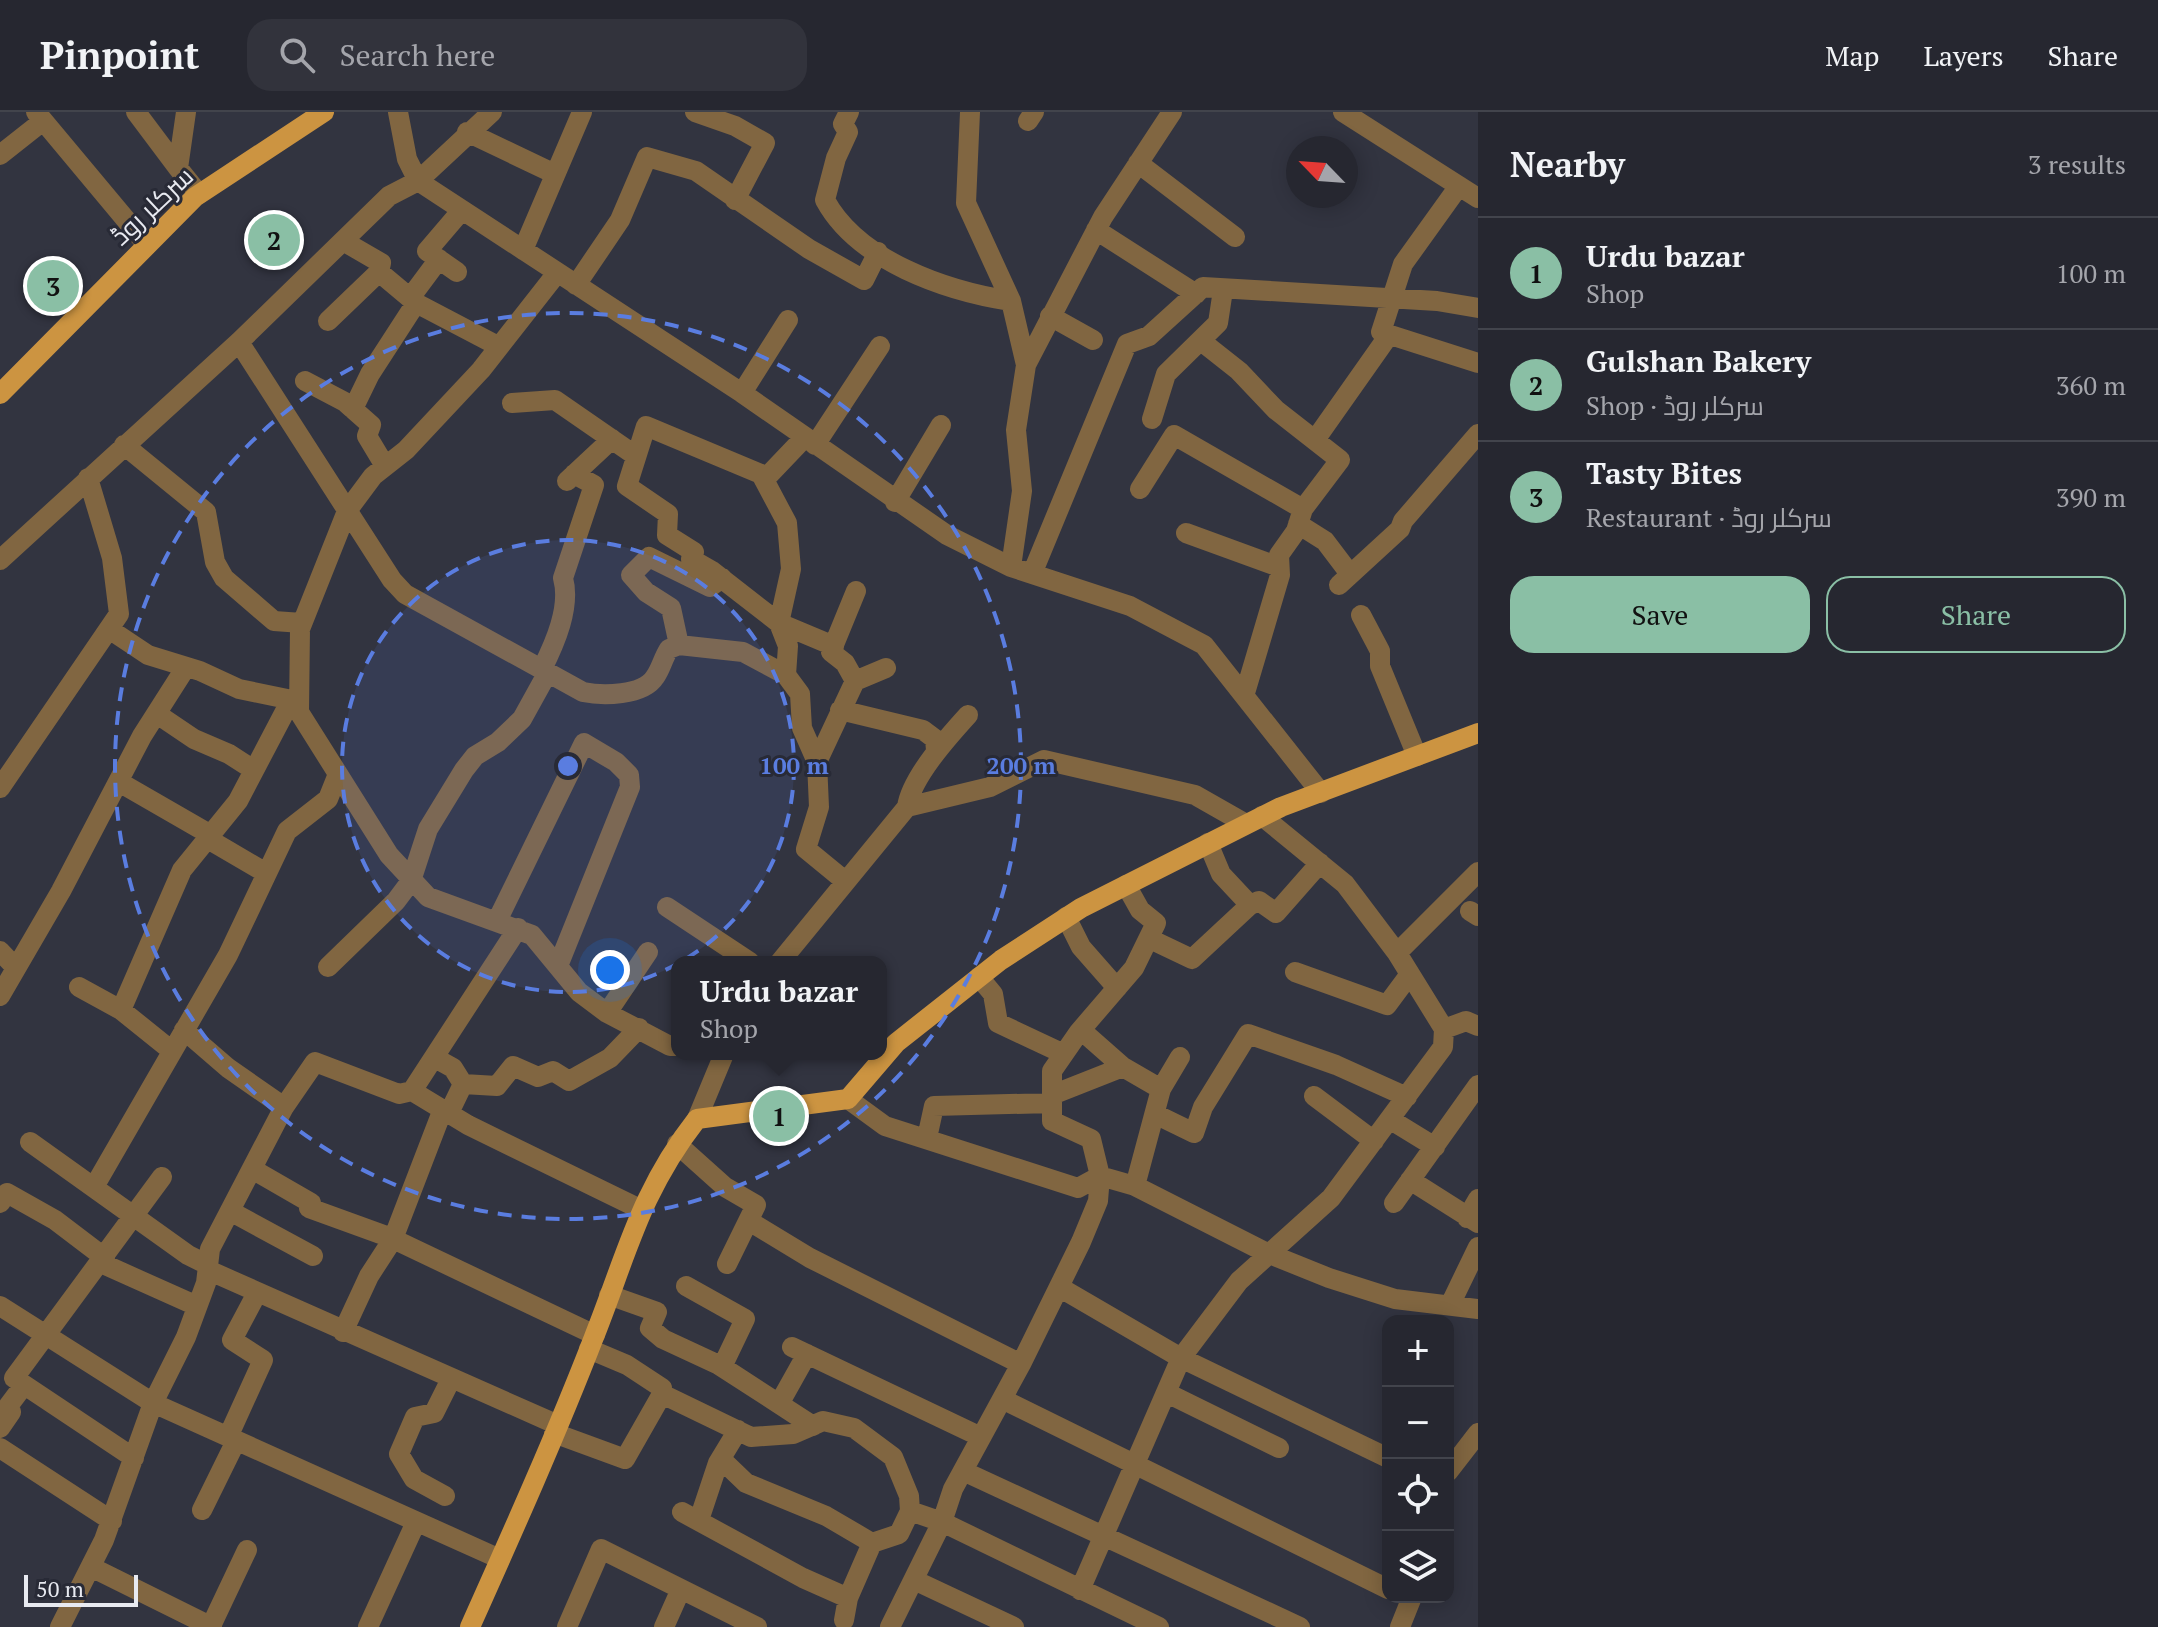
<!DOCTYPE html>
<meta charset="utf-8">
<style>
:root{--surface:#262730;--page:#32333c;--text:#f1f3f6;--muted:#a4a5ab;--line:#42444c;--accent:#8abfa5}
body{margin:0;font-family:"PT Serif",Cairo,serif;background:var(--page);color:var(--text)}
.controls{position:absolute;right:24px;bottom:24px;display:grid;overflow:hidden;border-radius:16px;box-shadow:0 4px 20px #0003}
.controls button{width:72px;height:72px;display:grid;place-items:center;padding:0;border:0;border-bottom:2px solid var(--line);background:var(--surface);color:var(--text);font:40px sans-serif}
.compass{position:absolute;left:1286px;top:24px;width:72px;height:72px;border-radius:50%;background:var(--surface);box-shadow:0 4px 20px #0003;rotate:295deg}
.scale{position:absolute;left:24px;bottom:20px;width:114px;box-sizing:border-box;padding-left:8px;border:4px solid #e8eaf1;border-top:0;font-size:22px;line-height:28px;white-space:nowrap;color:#e8eaf1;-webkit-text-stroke:6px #282a36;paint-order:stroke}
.you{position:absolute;left:610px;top:858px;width:28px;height:28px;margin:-20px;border:6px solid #fff;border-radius:50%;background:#1a73e8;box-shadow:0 0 0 12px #1a73e833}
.badge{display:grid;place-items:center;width:52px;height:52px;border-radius:50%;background:var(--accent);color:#111;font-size:26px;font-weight:700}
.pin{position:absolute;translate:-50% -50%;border:4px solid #fff;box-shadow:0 2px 8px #0006}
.popup{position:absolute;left:671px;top:844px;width:216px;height:104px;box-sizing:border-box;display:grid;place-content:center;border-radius:16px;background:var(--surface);filter:drop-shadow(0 2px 6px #0005);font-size:26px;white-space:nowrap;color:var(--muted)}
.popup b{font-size:30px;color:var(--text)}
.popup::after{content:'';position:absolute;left:50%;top:100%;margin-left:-16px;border:16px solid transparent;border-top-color:var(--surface)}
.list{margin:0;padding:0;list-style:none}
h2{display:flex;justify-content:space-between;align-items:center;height:104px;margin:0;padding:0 32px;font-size:34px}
h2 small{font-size:26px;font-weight:400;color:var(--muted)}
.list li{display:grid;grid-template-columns:52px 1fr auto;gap:24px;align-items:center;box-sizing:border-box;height:112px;padding:0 32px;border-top:2px solid var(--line)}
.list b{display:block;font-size:30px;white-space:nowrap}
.list p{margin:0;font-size:26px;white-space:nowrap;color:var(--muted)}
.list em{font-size:26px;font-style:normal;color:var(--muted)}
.actions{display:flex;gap:16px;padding:24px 32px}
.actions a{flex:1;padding:18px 0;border:2px solid var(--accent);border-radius:24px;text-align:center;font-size:28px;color:var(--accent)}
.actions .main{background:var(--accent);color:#111}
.icon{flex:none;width:44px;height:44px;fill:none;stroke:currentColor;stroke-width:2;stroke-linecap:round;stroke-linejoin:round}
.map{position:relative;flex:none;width:1478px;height:1515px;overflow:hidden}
header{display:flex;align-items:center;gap:48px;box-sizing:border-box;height:112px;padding:0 40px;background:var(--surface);border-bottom:2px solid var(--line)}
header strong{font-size:38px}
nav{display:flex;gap:44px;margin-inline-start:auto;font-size:28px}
.search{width:560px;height:72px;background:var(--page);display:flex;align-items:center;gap:20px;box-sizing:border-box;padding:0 28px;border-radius:24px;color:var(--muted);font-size:30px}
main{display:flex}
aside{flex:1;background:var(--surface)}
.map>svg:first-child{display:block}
</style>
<header>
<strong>Pinpoint</strong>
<div class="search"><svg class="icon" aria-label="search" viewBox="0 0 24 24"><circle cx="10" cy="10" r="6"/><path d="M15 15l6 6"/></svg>Search here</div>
<nav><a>Map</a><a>Layers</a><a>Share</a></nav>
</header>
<main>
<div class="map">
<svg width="1478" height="1515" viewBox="0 0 1478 1515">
<rect width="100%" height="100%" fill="#323440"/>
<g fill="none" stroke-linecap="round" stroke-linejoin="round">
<!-- minor -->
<path stroke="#816641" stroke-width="20" d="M 36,0 L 147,133
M 136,0 L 178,56
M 186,0 L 178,56 L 199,82
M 398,0 L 407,47 L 418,69 L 742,281 L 947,423 L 1011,455 L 1130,494 L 1204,533 L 1321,681
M 695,0 L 735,14 L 765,31 L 735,88
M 849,0 L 843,12 L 848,20 L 836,46 L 825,88 C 858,149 946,179 1011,189
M 970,0 L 966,91 L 1011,189 L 1026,253
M 1343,0 L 1478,86
M 1028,9 L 1034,0
M 467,20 L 555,62
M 0,43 L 43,9
M 1138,51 L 1235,125
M 1459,74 L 1403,152 L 1381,220 L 1478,251
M 1096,118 L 1196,182
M 343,129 L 381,151 L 379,160 L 416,191 L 498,234
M 523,138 L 582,0
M 457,160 L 427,139 L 462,98
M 557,161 L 481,258 L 406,338 L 373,364 L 347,399 L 300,517 L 299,600 L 389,743 L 428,785 L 532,823 L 579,880 L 607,901 L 670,934 L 677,934
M 576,173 L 620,108 L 647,45 L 696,59 L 809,137 L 864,168 L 878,140
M 410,186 L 439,147
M 1050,204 L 1093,228
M 328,209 L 379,160
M 1201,229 L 1239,259 L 1276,298 L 1340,348 L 1303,397 L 1296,419 L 1279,443 L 1280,463 L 1245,581
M 239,230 L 392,468 L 405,482 L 583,580 C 602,584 643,584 655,565 C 661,557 663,546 669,537 L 679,533
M 305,269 L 345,290 L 371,313 L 367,324 L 385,354
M 742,281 L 788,208
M 512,291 L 555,288 L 636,344
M 353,297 L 370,262 L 416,191
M 1152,307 L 1166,262 L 1218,211 L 1223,178
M 1315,328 L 1389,223
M 124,333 L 206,400 L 215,450 L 224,466 L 274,509 L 302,511
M 815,333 L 880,234
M 764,368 L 805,325
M 567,369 L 612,327
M 1140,377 L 1174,323 L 1303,397
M 895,390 L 941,313
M 1298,412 L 1325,429 L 1350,462
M 1186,421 L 1279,455
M 0,448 L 239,230 L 389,84 L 418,69 L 492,0
M 1011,455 L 1022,379 L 1016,318 L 1026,253 L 1103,105 L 1172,0
M 1032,462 L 1127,232 L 1149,224 L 1203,175 L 1437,189 L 1478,196
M 722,466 L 710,475 L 649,445 L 631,463 L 646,480 L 671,496 L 679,533 L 743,540 L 786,563
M 1339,473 L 1400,417 L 1403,409 L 1478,322
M 1361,503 L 1380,539 L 1380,554 L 1417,644
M 109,517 L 148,543 L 200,559 L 239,577 L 297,589
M 834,534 L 779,511 L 712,459 L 691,447 L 694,440 L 667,423 L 668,402 L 627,374 L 646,314 L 761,362 L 787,411 L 791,457 L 779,511 L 788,534 L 786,563 L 800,582 L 802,616 L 817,650 L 819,695 L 806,737 L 845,769
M 542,557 C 555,531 571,495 563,466 L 594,373 L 574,362
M 855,569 L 845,551 L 831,540 L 856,479
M 840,598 L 923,618 L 935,627 L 936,638
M 157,602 L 194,627 L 229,642 L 254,658
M 817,650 L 855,569 L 886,556
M 119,670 L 211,723
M 0,676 L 119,502 L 112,446 L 88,366
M 907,695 C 911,666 948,625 968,603
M 208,727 L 266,761
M 1208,731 L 1221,762 L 1250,793 L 1259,789 L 1276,801 L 1320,751
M 667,795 L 750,850
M 1470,799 L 1478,804
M 1066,805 L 1081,835 L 1117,876
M 497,809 L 584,631 L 616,650 L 629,663 L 630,675 L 558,854
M 1150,827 L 1192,847 L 1250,793
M 0,839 L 16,856
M 1397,841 L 1478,760
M 780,850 L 907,695 L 990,675 L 1044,648 L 1195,683 L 1246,712
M 328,855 L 396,789 L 411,769 L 428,717 L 464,658 L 475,644 L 498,630 L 522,607 L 548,560
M 1295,860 L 1387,893 L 1410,862
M 979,865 L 993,882 L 998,911 L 1064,942
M 79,875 L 121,898 L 172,939
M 0,884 L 61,779 L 142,624 L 186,555
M 121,898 L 182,758 L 238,689 L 291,588
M 607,901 L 648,840
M 1444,917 L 1466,909 L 1478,914
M 184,918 L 228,956 L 284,995
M 1081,918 L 1123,955 L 1161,977
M 435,946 L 453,956 L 463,972
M 412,979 L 468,1013 L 640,1097
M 1052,983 L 1123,955
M 1314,984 L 1374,1029
M 848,987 L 885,1014 L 1078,1076 L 1100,1064 L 1091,1027 L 1052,1009 L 1052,959 L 1079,920 L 1134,856 L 1156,811 L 1140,798 L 1126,773
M 449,1001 L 463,972 L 497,974 L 513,954 L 538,965 L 553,959 L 569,969 L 610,946 L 639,916
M 1155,1002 L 1194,1021 L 1203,995 L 1248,922 L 1336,953 L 1407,985
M 697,1007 L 724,942
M 1391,1008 L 1435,1035
M 927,1026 L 934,994 L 1052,991
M 30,1030 L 188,1143 L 208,1153
M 677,1032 L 725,1075 L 756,1093 L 727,1152
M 252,1057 L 311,1091 L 309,1096 L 389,1125 L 595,1223
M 1410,1068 L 1478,1111
M 1135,1074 L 1161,977 L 1180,945
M 94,1075 L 228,843 L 287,719 L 328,687 L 338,662
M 0,1091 L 7,1081 L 55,1108 L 105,1146
M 1394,1091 L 1478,973
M 230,1099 L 313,1144
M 1467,1106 L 1478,1087
M 749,1109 L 810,1146 L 1021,1252
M 101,1151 L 197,1194
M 208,1158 L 558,1313
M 686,1174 L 745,1207 L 722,1255
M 1059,1175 L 1181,1246 L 1388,1346
M 609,1183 L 657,1200 L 650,1216 L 663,1227 L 719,1253 L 813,1314
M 1450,1193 L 1478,1135
M 0,1194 L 153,1291 L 500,1447
M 343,1220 L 369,1164 L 393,1127 L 443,997
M 792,1235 L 981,1325
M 589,1237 L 627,1253 L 662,1276 L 662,1282 L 751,1325 L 793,1322 L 823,1309 L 854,1316 L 893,1345 L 909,1384 L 910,1399 L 942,1410 L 1159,1515
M 1167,1281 L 1279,1336
M 1002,1287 L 1388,1477
M 779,1292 L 807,1242
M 0,1316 L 11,1300 L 9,1293 L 24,1273
M 554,1321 L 625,1347 L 662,1282
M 228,1325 L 263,1248 L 232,1228 L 257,1181
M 0,1336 L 112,1409
M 134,1346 L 14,1266 L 162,1065
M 721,1347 L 746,1371 L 826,1404 L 872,1431 L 899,1422 L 910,1399
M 963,1359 L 1300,1515
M 1448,1360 L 1478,1321
M 445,1384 L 414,1367 L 399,1342 L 415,1305 L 434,1301 L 451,1267
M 202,1398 L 236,1329
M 682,1400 L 803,1466 L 848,1486
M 699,1408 L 718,1351 L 738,1318
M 91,1455 L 212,1515
M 914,1468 L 1014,1515
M 1080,1478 L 1181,1246 L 1239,1169 L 1331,1086 L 1443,935 L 1444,917 L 1397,841 L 1345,772 L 1262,704
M 844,1508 L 848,1486 L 872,1431
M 211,1514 L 247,1438
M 60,1515 L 104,1428 L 153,1291 L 186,1225 L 206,1171 L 210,1137 L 284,995 L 315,950 L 399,982 L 412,979 L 518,816
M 368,1515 L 416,1410
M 567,1515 L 601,1437 L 757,1515
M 664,1515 L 681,1477
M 890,1515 L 942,1410 L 953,1377 L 1021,1252 L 1081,1130 L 1098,1089 L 1100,1064 L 1135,1074 L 1267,1141 L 1329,1166 L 1395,1187 L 1478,1197
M 1400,1515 L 1412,1485"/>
<!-- major -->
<path stroke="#cc9441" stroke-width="20" d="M 0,282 L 195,85 L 324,0
M 470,1515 C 513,1419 556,1323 594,1225 C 627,1142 640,1080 697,1007 L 848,987 L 896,931 L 1001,848 L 1081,796 L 1281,695 L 1478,621"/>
</g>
<!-- distance rings -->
<circle cx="568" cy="654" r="226" fill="#5a7de0" fill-opacity=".12"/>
<g fill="none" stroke="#5a7de0" stroke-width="4" stroke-dasharray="14 10">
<circle cx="568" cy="654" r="226"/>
<circle cx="568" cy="654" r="453"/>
</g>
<g text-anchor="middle" stroke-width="6" stroke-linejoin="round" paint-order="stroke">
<!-- street labels -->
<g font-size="26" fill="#e8eaf1" stroke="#282a36">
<text transform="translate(152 94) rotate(-43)" y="9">سرکلر روڈ</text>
</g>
</g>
<circle cx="568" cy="654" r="12" fill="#5a7de0" stroke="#282a36" stroke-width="4"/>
<g font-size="24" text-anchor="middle" font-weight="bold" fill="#5a7de0" stroke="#282a36" stroke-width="6" stroke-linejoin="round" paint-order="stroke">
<text x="794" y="662">100 m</text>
<text x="1021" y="662">200 m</text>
</g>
</svg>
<div class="controls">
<button>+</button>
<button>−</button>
<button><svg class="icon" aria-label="locate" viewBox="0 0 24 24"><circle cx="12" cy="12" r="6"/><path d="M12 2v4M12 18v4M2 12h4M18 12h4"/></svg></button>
<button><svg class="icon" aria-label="layers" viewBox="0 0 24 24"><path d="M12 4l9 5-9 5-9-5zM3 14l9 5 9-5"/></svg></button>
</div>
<svg class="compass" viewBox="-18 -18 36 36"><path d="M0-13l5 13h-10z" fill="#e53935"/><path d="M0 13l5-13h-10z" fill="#a4a5ab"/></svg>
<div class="scale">50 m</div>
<div class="you"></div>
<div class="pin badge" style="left:779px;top:1004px">1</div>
<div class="popup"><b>Urdu bazar</b>Shop</div>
<div class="pin badge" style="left:274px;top:128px">2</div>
<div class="pin badge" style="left:53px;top:174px">3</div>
</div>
<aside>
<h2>Nearby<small>3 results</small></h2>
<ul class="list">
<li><span class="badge">1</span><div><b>Urdu bazar</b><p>Shop</p></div><em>100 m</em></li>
<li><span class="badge">2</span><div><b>Gulshan Bakery</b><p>Shop · سرکلر روڈ</p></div><em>360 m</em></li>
<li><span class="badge">3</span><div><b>Tasty Bites</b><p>Restaurant · سرکلر روڈ</p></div><em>390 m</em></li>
</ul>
<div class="actions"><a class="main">Save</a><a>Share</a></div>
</aside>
</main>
